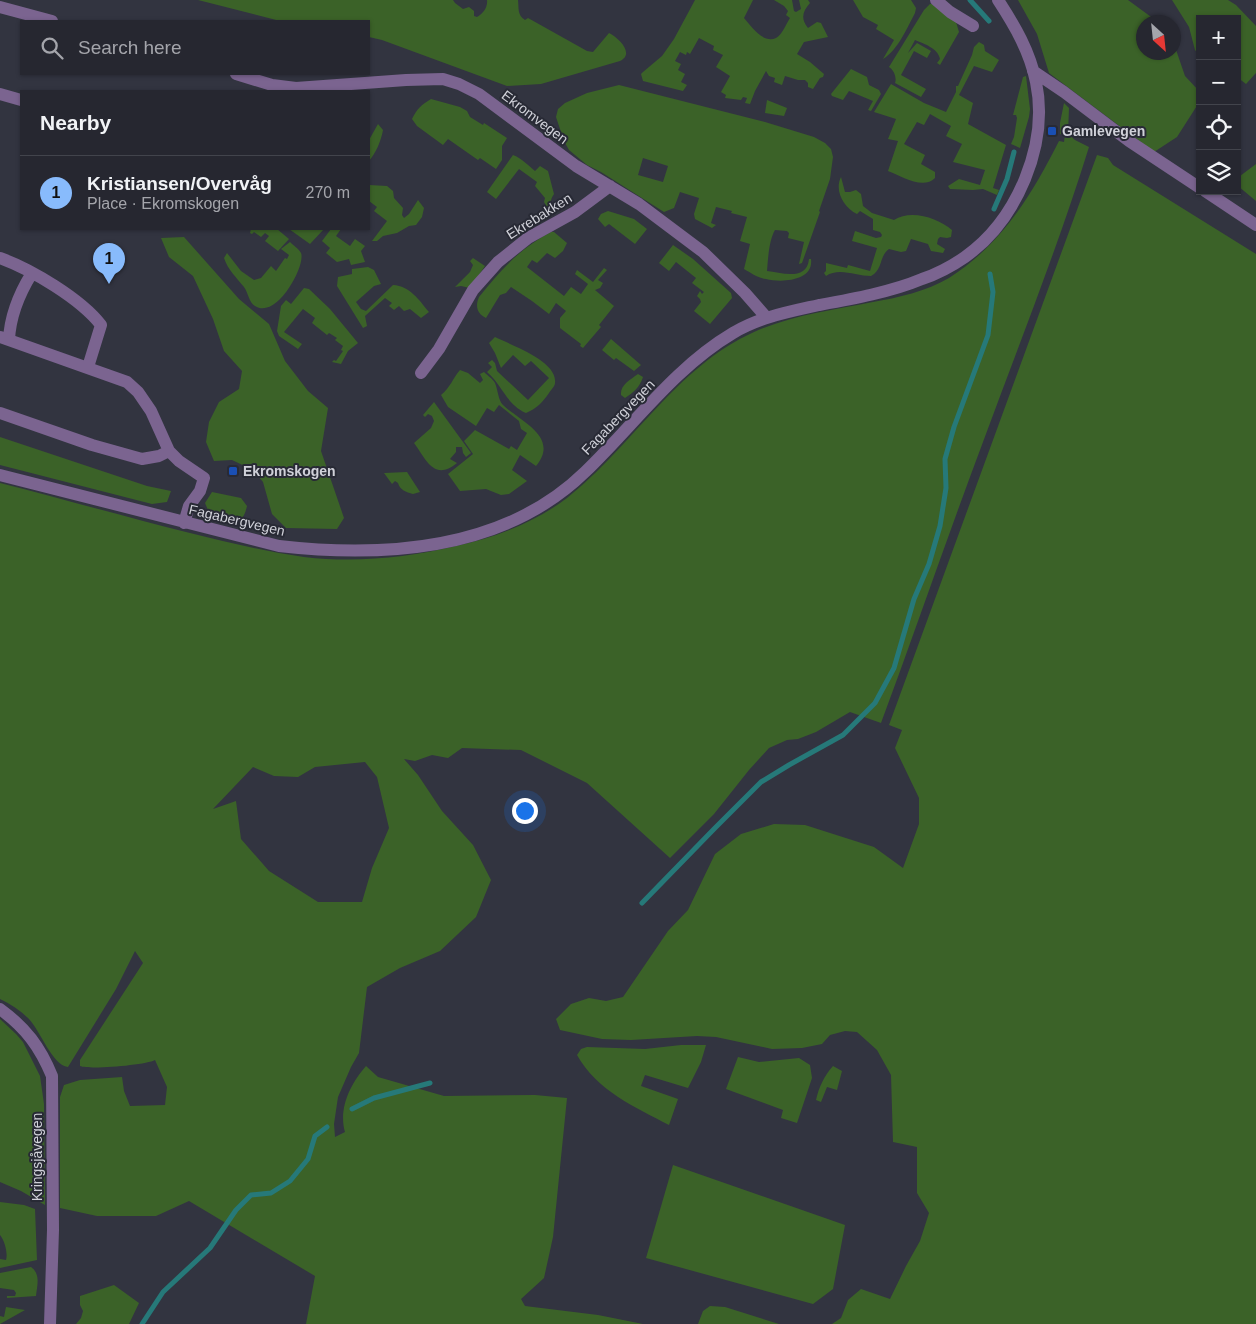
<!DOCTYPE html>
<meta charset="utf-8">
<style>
:root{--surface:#262730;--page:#2e2f38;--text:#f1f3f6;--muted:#a4a5ab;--line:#42444c;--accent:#88bbfc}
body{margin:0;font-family:Arial,sans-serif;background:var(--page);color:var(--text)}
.controls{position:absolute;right:15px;top:15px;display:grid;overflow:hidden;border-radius:0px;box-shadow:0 1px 4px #0004}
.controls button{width:45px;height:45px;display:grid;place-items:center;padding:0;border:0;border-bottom:1px solid var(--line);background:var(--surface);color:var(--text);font:25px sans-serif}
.compass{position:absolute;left:1136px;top:15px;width:45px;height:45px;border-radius:50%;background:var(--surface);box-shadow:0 1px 4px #0004;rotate:153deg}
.you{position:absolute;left:524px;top:810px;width:18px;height:18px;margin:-12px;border:4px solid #fff;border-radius:50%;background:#1a73e8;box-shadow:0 0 0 8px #1a73e833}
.badge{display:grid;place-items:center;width:32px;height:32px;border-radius:50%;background:var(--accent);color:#111;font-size:16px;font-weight:700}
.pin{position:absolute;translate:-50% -41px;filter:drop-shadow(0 1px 2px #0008)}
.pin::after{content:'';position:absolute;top:26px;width:18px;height:15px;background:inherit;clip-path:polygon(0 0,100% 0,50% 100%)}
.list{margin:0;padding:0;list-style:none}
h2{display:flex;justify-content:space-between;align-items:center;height:65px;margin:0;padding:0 20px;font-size:21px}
h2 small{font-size:16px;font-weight:400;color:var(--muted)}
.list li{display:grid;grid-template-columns:32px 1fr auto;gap:15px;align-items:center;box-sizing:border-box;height:75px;padding:0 20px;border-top:1px solid var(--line)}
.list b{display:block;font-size:19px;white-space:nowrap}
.list p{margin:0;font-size:16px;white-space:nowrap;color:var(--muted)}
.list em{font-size:16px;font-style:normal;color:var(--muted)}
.icon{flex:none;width:28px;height:28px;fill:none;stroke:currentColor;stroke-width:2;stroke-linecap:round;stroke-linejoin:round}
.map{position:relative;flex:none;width:1256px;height:1324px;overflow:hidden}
.search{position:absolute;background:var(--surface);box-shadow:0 1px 4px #0004;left:20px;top:20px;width:350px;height:55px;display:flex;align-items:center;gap:12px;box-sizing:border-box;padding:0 18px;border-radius:0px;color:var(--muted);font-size:19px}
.panel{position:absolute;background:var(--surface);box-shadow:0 1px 4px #0004;left:20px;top:90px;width:350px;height:140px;border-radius:0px}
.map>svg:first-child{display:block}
</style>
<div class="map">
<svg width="1256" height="1324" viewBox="0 0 1256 1324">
<rect width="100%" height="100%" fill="#323440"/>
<!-- green -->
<path fill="#3b6228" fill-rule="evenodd" d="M 198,0 L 453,0 L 455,3 L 463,9 L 469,7 L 474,11 L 474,16 L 477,17 C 483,14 488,7 487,0 L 518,0 C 519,8 517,15 525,20 L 528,18 L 587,51 L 593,52 L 609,33 C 619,38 635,54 620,61 L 541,84 L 507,86 L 382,40 L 369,37 L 369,21 L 280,21 Z
M 695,0 L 753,0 L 744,18 C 751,26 763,44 776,38 C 782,35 786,24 790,18 L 786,15 L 788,11 L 784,6 L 774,0 L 792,0 L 794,11 L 796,12 L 801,9 L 799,0 L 808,0 L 810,3 C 803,11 800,18 808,28 L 817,22 L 821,23 L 828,37 L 804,42 L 797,54 L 810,62 L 824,74 L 823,77 L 820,78 L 813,89 L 808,87 L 808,83 L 805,80 L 798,80 L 785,76 L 782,85 L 774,82 L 775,78 L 769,76 L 766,71 L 755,91 L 750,104 L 745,103 L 747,98 L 743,97 L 741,100 L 725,98 L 726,95 L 721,92 L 730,76 L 716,67 L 723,55 L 713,50 L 714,46 L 699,38 L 690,54 L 687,52 L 686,55 L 680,52 L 675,61 L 681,64 L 678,70 L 685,74 L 681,82 L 687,85 L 683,91 L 643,81 L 641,74 L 643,72 L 662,56 L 674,39 Z
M 853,0 L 911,0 L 916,8 L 915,13 C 907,28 898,50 883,59 L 894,40 L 876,29 L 878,25 L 863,17 Z
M 1018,0 L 1128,0 L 1158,22 L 1144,22 L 1144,52 L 1174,52 L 1174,44 L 1185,76 L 1200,92 L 1200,101 L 1177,137 L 1154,152 L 1049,73 L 1037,34 Z
M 1172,0 L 1228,0 L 1236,5 L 1256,26 L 1256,73 L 1246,84 L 1237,77 L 1237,19 L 1200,19 L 1199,55 L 1195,50 L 1189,27 Z
M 930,4 L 933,4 L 956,22 L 959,32 L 940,65 L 937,63 L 940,59 C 938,48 924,44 915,40 L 908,53 L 917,43 L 931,51 L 927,58 L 914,51 L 901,75 L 926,89 L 921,97 L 895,83 C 897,78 894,70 889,67 L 924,10 Z
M 979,42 L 984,45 L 985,51 L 999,60 L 992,72 L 974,66 L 959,95 L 973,103 L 968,124 L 1006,145 L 993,188 L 999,190 L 997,195 L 983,189 L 973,190 L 950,189 L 948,186 L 959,179 L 980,185 L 985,170 L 953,162 L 962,144 L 946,136 L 951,126 L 930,114 L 924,125 L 917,122 L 904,144 L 925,155 L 921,164 L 935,172 L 935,178 C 923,190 901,176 888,171 L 898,141 L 888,139 L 896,119 L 874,112 L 891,84 L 924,103 L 946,112 L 956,92 L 956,86 L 958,86 L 972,55 L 974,47 Z
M 851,69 L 867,77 L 869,85 L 879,90 L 881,94 L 871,111 L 868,110 L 873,101 L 849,91 L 843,100 L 832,96 L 831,94 Z
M 1026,76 L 1030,109 L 1029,117 L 1020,148 L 1011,144 L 1014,137 L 1017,118 L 1016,115 L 1013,115 L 1023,77 Z
M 619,85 L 765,122 L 814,137 L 825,143 L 831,149 L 833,157 L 830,179 L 819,211 L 820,212 L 802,263 L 799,264 L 804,242 L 788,238 L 789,233 L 787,231 L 775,230 C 769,240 768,259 767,271 C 782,273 807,281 809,259 L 811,259 C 814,281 782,283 766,279 C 758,278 751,273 744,269 L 750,244 L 740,241 L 747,217 L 731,213 L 732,211 L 716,207 L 711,223 L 716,225 L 712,228 L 695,219 L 694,214 L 699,198 L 680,192 L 674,208 L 664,212 L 601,172 L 587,165 L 569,150 L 564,141 L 556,117 L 558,109 L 565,103 L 587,93 ZM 643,158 L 668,166 L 663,182 L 638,175 Z
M 431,99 L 460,107 L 467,111 L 470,117 L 483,125 L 484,123 L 507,138 L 502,146 L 502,160 L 496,169 L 480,158 L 478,160 L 448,139 L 443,145 L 417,126 L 412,119 C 417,109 421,105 431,99 Z
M 767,100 L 787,108 L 784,116 L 765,113 Z
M 1064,103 L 1069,108 L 1068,134 L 1075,140 L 1089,147 C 1058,247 1019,344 983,442 C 948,535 916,629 881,723 L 850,712 L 816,732 L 798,739 L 787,740 L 769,748 L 749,770 L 714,814 L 670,858 L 587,783 L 521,750 L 462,748 L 448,758 L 432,755 L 415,761 L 404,759 L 418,775 L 442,811 L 473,845 L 491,880 L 476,917 L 440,951 L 400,968 L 367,987 L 359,1053 L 351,1067 L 338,1097 L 334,1124 L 335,1137 L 345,1132 C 338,1108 351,1083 366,1066 L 378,1077 L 444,1096 L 535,1095 L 567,1098 L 553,1237 L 544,1278 L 521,1299 L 525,1306 L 598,1315 L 643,1324 L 306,1324 L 315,1276 L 189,1201 L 156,1216 L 97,1216 L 60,1208 L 60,1097 L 64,1085 L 80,1080 L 122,1077 L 124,1091 L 130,1106 L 165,1105 L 167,1087 L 155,1060 C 146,1065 90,1070 80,1066 L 80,1060 L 143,963 L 135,951 L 116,989 L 68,1067 C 52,1065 41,1032 29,1019 C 21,1011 11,1004 0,999 L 0,483 C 63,499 126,517 190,533 C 227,542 266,552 304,557 C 355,563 406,558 456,546 C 496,537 534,523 567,498 C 633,446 676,367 754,332 C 792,315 833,310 873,302 C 897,298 927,291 949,278 C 1002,244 1031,196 1059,141 L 1064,142 L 1065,135 L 1060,134 L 1060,123 ZM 365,762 L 377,777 L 389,828 L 372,868 L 362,902 L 318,902 L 269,871 L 241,839 L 236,801 L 213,809 L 253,767 L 274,776 L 298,777 L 315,767 Z
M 378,124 L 383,130 C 381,141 376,153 369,161 L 369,140 Z
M 513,155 C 521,158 529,166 535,171 L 540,166 L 548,171 L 554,194 C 549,201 552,204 549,210 L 544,202 L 545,198 L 535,186 L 537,182 L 519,169 L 496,199 L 487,192 Z
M 1097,155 L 1108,158 L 1113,165 L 1256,254 L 1256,1324 L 832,1324 L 841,1318 L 848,1300 L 861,1289 L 890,1299 L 906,1266 L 920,1241 L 929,1213 L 917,1193 L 917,1147 L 893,1142 L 891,1075 L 877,1050 L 857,1032 L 845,1031 L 830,1035 L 822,1044 L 802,1048 L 772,1049 L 716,1037 L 697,1036 L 631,1040 L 602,1039 L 560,1030 L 556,1019 L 571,1004 L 589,998 L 606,1001 L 623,997 L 668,931 L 688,910 L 715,854 L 741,834 L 774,824 L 805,825 L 874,847 L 903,868 L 919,824 L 919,798 L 895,748 L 902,730 L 889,725 Z
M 1256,164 L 1256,201 L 1238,186 L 1240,176 Z
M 841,177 L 845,192 L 850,192 L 856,190 L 861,194 L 863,206 L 872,213 L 894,220 C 911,209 938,218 952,230 L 951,237 L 947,238 L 940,237 L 938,239 L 937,244 L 945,249 L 943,253 L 931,251 L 928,244 L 911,239 L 906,251 L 901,252 L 889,249 C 879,256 883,270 871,276 C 856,276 839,267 826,276 L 824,273 L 826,271 L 826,263 L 847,268 L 848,265 L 870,271 L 877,248 L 852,241 L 855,231 L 876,238 L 881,237 L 882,235 L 880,232 L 873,230 L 873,219 L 860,211 L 857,214 C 844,208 834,191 841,177 Z
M 369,185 L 387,186 L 393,191 L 394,198 L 403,208 L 402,215 L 404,218 L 409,214 L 418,200 L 424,208 L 422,217 L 416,225 L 409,226 L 397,233 L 383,236 L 377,241 L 372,241 L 387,221 L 374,211 L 377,207 L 369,201 Z
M 608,211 L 634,219 L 647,229 L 635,244 L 609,224 L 605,227 L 598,219 L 601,214 Z
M 251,229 L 277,229 L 289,239 L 278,251 L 265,241 L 269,236 L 265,233 L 261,237 L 254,232 L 252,234 L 250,233 Z
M 289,229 L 300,229 L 303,230 L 304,229 L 324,229 L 310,244 Z
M 331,229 L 341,229 L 336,236 L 350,246 L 355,239 L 365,246 L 361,251 L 365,262 L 351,265 L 349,259 L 337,262 L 326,253 L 330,248 L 322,241 Z
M 551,232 L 554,232 L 567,243 L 563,251 L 555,258 L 547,253 L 537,263 L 532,260 L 527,267 L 564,296 L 571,287 L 581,294 L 588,284 L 575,274 L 577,270 L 593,282 L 604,268 L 607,270 L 598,280 L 603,283 L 600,288 L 595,290 L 614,306 L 599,325 L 601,327 L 583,348 L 580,346 L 581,344 L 560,328 L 560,318 L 566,311 L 556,303 L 549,314 L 532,301 L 511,287 L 506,293 L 500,295 L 486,318 C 477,314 475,306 479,297 C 501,270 519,249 551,232 Z
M 184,237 L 239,299 L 269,324 L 285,361 L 308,391 L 328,408 L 321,451 L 344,518 L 337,529 L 286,528 L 272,514 L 263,482 L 253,470 L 232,460 L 214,461 L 206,442 L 209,422 L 219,402 L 239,389 L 242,371 L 224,351 L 213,319 L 193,276 L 169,257 L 161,238 Z
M 290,242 C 293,245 299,249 301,253 C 306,265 277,320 255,306 C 249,303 248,292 244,287 C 236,277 228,270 224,258 L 227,253 L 241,271 L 254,280 L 261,278 L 271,266 L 276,271 L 285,258 L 287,259 L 289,255 L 281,249 Z
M 673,245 L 693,259 L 731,293 L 732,298 L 710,324 L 694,311 L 701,302 L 700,299 L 697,296 L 700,291 L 702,294 L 704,292 L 692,283 L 696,278 L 676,262 L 669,271 L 659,263 Z
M 473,258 L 485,266 L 470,288 L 461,286 L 455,287 L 470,272 L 473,265 L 470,261 Z
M 368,267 L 374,270 L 381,284 L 374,286 L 356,302 L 361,309 L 366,311 L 393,285 C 410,286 419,300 429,312 L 421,318 L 410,309 L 404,311 L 399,306 L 394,310 L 389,306 L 392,303 L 385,298 L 365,316 L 367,326 L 363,328 L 337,286 L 338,277 L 352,274 L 352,269 Z
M 304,288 L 309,289 L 330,309 L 358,343 L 348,351 L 341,364 L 332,362 L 334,360 L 336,361 L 343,351 L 341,350 L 343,346 L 335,340 L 337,338 L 329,333 L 327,335 L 312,323 L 315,318 L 303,309 L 284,332 L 302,344 L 298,349 L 279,336 L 277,331 L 281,306 L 286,300 L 291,304 Z
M 495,337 C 511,345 558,361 555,383 C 555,386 551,390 549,393 C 543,402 536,409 526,413 C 506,404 503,386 487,372 L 492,367 L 488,363 L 492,360 L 495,363 L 497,371 L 528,400 L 549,378 L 531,361 L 525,366 L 513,355 L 501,368 L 495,353 L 489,343 Z
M 611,339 L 641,365 L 634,371 L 616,358 L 614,360 L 602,350 Z
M 460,370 L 468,373 L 480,383 L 483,380 L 480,374 L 484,372 C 488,376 493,379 495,383 C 498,390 498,400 503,405 C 521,422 560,437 536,466 L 520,455 L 512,470 L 527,481 L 509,494 L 501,495 L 486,489 L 460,491 L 448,474 L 473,454 L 464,441 L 475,430 L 509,449 L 511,446 L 517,450 L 527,433 L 521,429 L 519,421 L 499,405 L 494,412 L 487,408 L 476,426 L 448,407 L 441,395 C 450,388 453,378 460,370 Z
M 638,374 L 643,377 C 640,387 633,393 625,398 L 621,395 C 620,385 630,380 638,374 Z
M 434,402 L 471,453 L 466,457 L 463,453 L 462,447 L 456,447 L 456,452 L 450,459 L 457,463 C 434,482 426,459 414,443 L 431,428 L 434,421 L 432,416 L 428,414 L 425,417 L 423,415 Z
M 0,437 L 147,486 L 171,491 L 167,502 L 152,504 L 0,465 Z
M 407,472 L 420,492 L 413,494 C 406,492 400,490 398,483 L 395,481 L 392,484 L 384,473 Z
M 212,492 L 241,498 L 247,506 C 242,530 227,524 210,515 L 205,503 Z
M 0,1019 L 16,1034 L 23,1042 L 40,1076 L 44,1104 L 45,1205 L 21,1191 L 0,1182 Z
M 681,1045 L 706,1045 L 701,1062 L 688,1088 L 645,1075 L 641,1086 L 678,1099 L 669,1125 C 635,1107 597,1091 577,1055 L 581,1049 L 587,1047 L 645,1049 Z
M 738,1057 L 759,1062 L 799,1058 L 810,1065 L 812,1078 L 797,1123 L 781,1118 L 783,1110 L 726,1089 Z
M 833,1066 L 842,1071 L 837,1090 L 827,1087 L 821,1102 L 816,1100 C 819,1087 824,1076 833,1066 Z
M 673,1165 L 845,1225 L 833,1289 L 813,1304 L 646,1258 Z
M 0,1202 L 24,1205 L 35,1209 L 37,1260 L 0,1268 L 0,1259 L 6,1260 C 8,1254 5,1241 0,1235 Z
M 31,1267 C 41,1274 37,1286 36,1296 L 7,1298 L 7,1296 L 15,1296 L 16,1293 L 14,1290 L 0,1288 L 0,1273 Z
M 114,1285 L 139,1303 L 129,1324 L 76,1324 L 81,1318 L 83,1311 L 80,1305 L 80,1296 Z
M 710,1306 L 725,1307 L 779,1324 L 698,1324 L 703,1311 Z
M 6,1307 L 25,1310 L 0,1324 L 0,1316 L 4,1317 Z"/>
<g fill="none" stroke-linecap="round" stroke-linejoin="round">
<!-- stream -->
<path stroke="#267979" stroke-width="5" d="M 970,0 L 989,21
M 994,209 L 1007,179 L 1014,152
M 642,903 L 714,829 L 761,782 L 789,765 L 843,735 L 875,703 L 894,668 L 914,599 L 929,564 L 940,526 L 946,488 L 945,459 L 954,427 L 988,335 L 993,292 L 990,274
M 352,1109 L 374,1098 L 430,1083
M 142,1324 L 163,1292 L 210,1248 L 236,1210 L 251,1195 L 271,1193 L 290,1181 L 308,1159 L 315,1136 L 327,1127"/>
<!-- minor -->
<path stroke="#7b6490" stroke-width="12" d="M 936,0 L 950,12 L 973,26
M 0,7 L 52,21
M 1033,71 L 1064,92 L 1129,141 L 1200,188
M 236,74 L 272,85 L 296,88 L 406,80 L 443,79 L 459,84 L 479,94 L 576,166 L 639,204 L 703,252 L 745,293 L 766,317
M 0,94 L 21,100
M 1205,191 L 1256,225
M 0,258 C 31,269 81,299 101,325 L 88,367
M 0,337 L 127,382 L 138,392 L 151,411 L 169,451 L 179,461 L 204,478 L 200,491 L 189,506 L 184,523
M 9,340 C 10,316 19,294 32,273
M 421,373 L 439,349 L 473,290 L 498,262 L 528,238 L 575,212 L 610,186
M 0,413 L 92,445 L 142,459 L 159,456 L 169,451
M 0,475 L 279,546 C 384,558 505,550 585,472 C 634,425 674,368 733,333 C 760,317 788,312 819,305 C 852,299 891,292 922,279 C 937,274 952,266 965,257 C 1017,220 1049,145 1036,82 C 1030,52 1015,26 998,0
M 0,1009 C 26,1028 40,1047 52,1076 L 53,1230 L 50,1324"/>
</g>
<!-- markers -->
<g fill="#1a4fb4" stroke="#282a35" stroke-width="2">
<rect x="1047" y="126" width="10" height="10" rx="2.5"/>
<rect x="228" y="466" width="10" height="10" rx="2.5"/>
</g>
<g text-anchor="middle" stroke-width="4" stroke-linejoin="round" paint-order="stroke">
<!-- street labels -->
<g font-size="14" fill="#d0d1d9" stroke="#282a35">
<text transform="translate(535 117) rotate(37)" y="5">Ekromvegen</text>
<text transform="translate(539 216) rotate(-32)" y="5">Ekrebakken</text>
<text transform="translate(618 417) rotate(-46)" y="5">Fagabergvegen</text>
<text transform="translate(237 520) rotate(13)" y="5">Fagabergvegen</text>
<text transform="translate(37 1157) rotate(-90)" y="5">Kringsjåvegen</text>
</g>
<!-- poi labels -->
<g font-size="14" font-weight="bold" fill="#d0d1d9" stroke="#282a35" text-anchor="start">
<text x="1062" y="136">Gamlevegen</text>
<text x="243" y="476">Ekromskogen</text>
</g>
</g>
</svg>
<div class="controls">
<button>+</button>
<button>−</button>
<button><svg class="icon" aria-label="locate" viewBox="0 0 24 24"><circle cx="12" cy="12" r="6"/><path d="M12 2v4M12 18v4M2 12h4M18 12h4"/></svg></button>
<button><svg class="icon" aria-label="layers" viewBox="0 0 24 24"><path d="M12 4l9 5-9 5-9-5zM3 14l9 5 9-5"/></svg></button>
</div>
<svg class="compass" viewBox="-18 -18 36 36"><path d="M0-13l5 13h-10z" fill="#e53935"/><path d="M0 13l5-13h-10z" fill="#a4a5ab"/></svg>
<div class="you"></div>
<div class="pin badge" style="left:109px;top:284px">1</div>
<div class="search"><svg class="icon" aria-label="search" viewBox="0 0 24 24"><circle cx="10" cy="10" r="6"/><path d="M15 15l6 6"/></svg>Search here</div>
<section class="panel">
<h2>Nearby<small></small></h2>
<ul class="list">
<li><span class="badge">1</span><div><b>Kristiansen/Overvåg</b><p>Place · Ekromskogen</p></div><em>270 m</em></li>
</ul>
</section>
</div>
